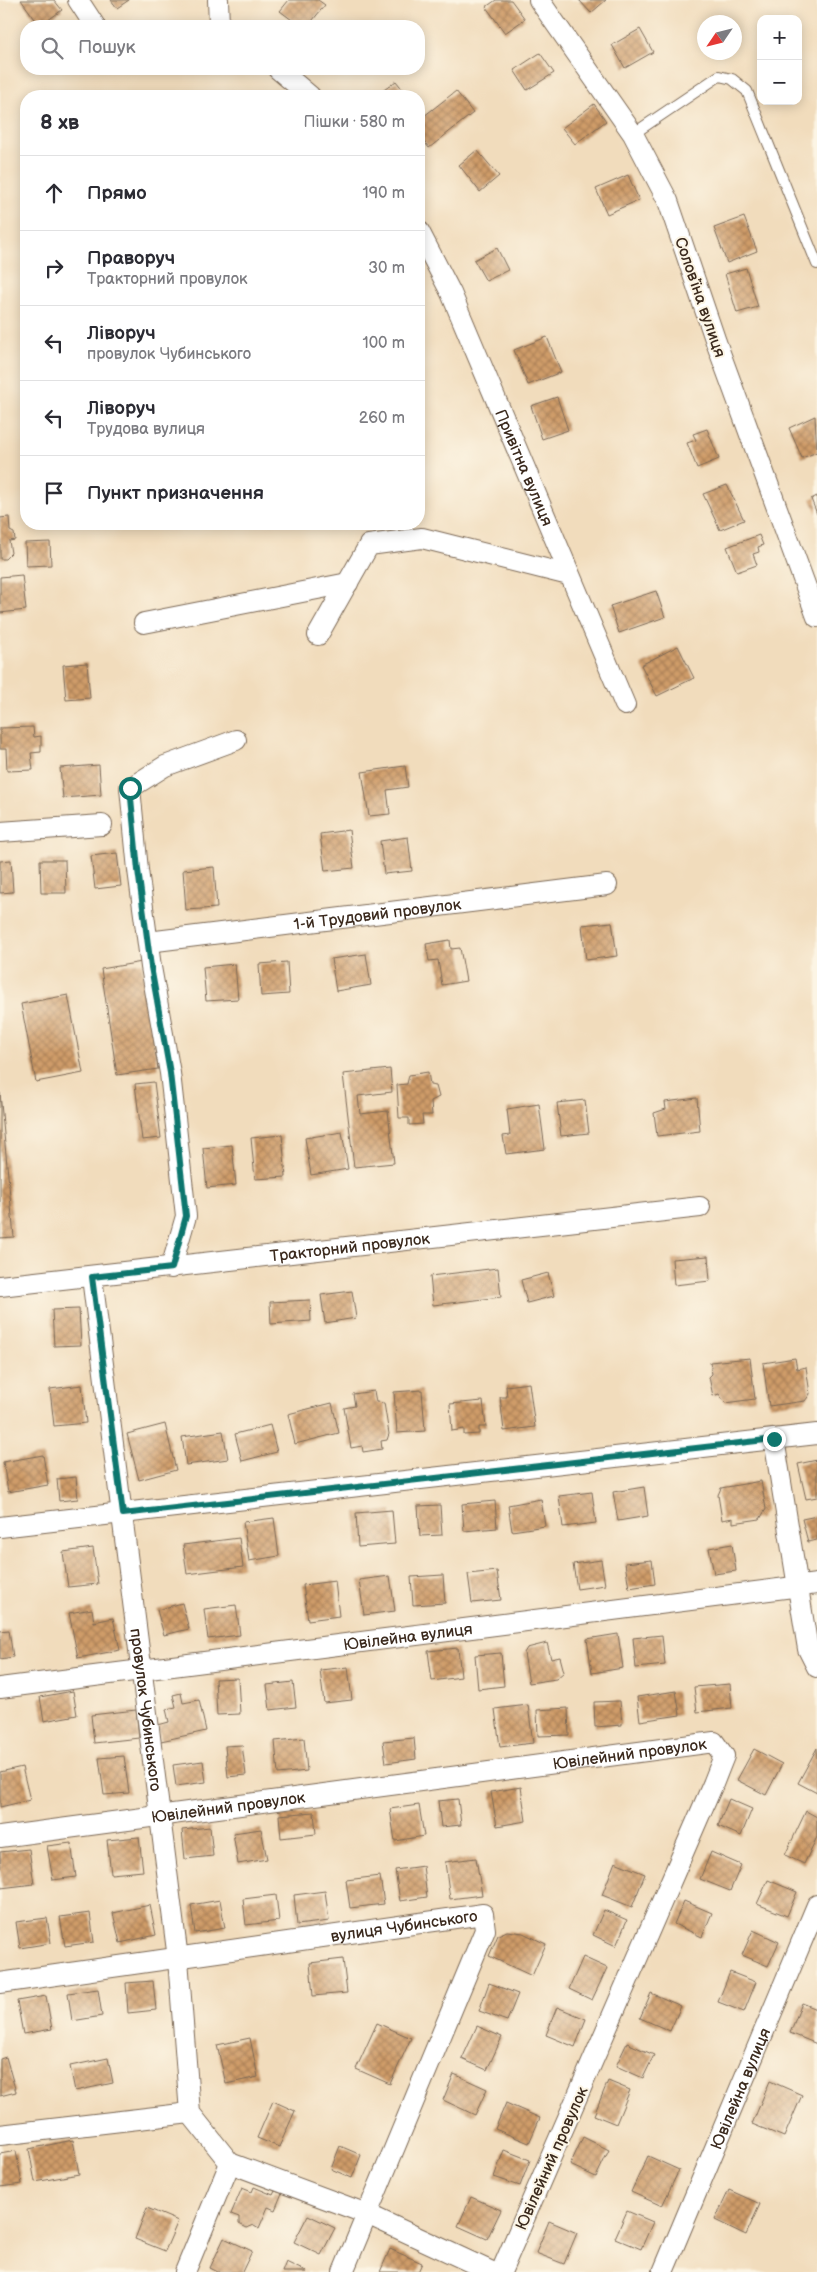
<!DOCTYPE html>
<html lang="uk">
<meta charset="utf-8">
<style>
:root{--surface:#fff;--page:#f2f2f3;--text:#2b2b33;--muted:#7c7c81;--line:#e1e1e2}
body{margin:0;font-family:"Balsamiq Sans",sans-serif;background:var(--page);color:var(--text)}
.controls{position:absolute;right:15px;top:15px;display:grid;overflow:hidden;border-radius:10px;box-shadow:0 2px 12px #0003}
.controls button{width:45px;height:45px;display:grid;place-items:center;padding:0;border:0;border-bottom:1px solid var(--line);background:var(--surface);color:var(--text);font:25px sans-serif}
.compass{position:absolute;left:697px;top:15px;width:45px;height:45px;border-radius:50%;background:var(--surface);box-shadow:0 2px 12px #0003;rotate:235deg}
.stop{position:absolute;width:15px;height:15px;margin:-11px;border:4px solid #0f766e;border-radius:50%;background:#fff}
.stop.end{background:#0f766e;border-color:#fff;box-shadow:0 1px 5px #0008}
.list{margin:0;padding:0;list-style:none}
h2{display:flex;justify-content:space-between;align-items:center;height:65px;margin:0;padding:0 20px;font-size:21px}
h2 small{font-size:16px;font-weight:400;color:var(--muted)}
.list li{display:grid;grid-template-columns:32px 1fr auto;gap:15px;align-items:center;box-sizing:border-box;height:75px;padding:0 20px;border-top:1px solid var(--line)}
.list b{display:block;font-size:19px;white-space:nowrap}
.list p{margin:0;font-size:16px;white-space:nowrap;color:var(--muted)}
.list em{font-size:16px;font-style:normal;color:var(--muted)}
.icon{flex:none;width:28px;height:28px;fill:none;stroke:currentColor;stroke-width:2;stroke-linecap:round;stroke-linejoin:round}
.map{position:relative;flex:none;width:817px;height:2272px;overflow:hidden}
.search{position:absolute;background:var(--surface);box-shadow:0 2px 12px #0003;left:20px;top:20px;width:405px;height:55px;display:flex;align-items:center;gap:12px;box-sizing:border-box;padding:0 18px;border-radius:20px;color:var(--muted);font-size:19px}
.panel{position:absolute;background:var(--surface);box-shadow:0 2px 12px #0003;left:20px;top:90px;width:405px;height:440px;border-radius:20px}
.map>svg:first-child{display:block}
</style>
<div class="map">
<svg width="817" height="2272" viewBox="0 0 817 2272">
<defs>
<pattern id="building-cross-hatch" width="8" height="8" patternUnits="userSpaceOnUse" patternTransform="scale(1.25)"><rect width="8" height="8" fill="#cf9c69"/><path d="M0 0l8 8M0 8l8-8" fill="none" stroke="#a97f56"/></pattern>
</defs>
<rect width="100%" height="100%" fill="#fcf5e5"/>
<filter id="ink" filterUnits="userSpaceOnUse"><feTurbulence type="fractalNoise" baseFrequency=".02" numOctaves="2"/><feDisplacementMap in="SourceGraphic" scale="10" xChannelSelector="R" yChannelSelector="G"/><feConvolveMatrix kernelMatrix="1 2 1 2 8 2 1 2 1" color-interpolation-filters="sRGB"/></filter>
<filter id="wash" filterUnits="userSpaceOnUse"><feTurbulence type="fractalNoise" baseFrequency=".0096" numOctaves="4" result="noise"/><feDisplacementMap in="SourceGraphic" scale="20" xChannelSelector="R" yChannelSelector="G"/><feGaussianBlur stdDeviation="1.12" result="paint"/><feColorMatrix in="noise" values="0 0 0 0 0 0 0 0 0 0 0 0 0 0 0 0 0 1.4 0 .05"/><feComposite in="paint" operator="in"/></filter>
<g filter="url(#wash)">
<rect width="100%" height="100%" fill="#f1dcbc"/>
<g id="blocks">
<!-- building -->
<path fill="url(#building-cross-hatch)" d="M 21,0 L 54,0 L 62,10 L 40,26 Z
M 111,0 L 129,0 L 117,8 Z
M 289,0 L 318,0 L 325,5 L 308,26 L 300,26 L 280,11 Z
M 496,0 L 511,0 L 525,19 L 505,33 L 486,7 Z
M 579,0 L 606,0 L 591,13 Z
M 640,29 L 653,52 L 625,68 L 612,45 Z
M 540,53 L 554,73 L 527,90 L 514,70 Z
M 396,81 L 408,96 L 376,96 Z
M 456,91 L 473,113 L 429,148 L 419,135 L 419,120 Z
M 594,104 L 606,121 L 575,144 L 562,128 Z
M 477,150 L 499,176 L 480,192 L 459,165 Z
M 628,175 L 639,200 L 607,214 L 596,189 Z
M 744,217 L 757,251 L 727,263 L 714,228 Z
M 497,248 L 508,270 L 486,281 L 474,260 Z
M 746,268 L 758,307 L 737,313 L 725,274 Z
M 547,337 L 561,372 L 528,385 L 514,350 Z
M 557,397 L 568,430 L 542,439 L 531,406 Z
M 815,416 L 817,452 L 802,458 L 789,428 Z
M 707,429 L 719,459 L 697,468 L 687,443 L 696,440 L 693,434 Z
M 727,485 L 744,520 L 720,530 L 703,494 Z
M 817,496 L 817,514 L 811,499 Z
M 9,517 L 10,531 L 14,533 L 15,540 L 9,541 L 11,553 L 5,559 L 0,559 L 0,518 Z
M 759,535 L 763,545 L 758,547 L 759,552 L 753,554 L 757,565 L 737,572 L 727,547 Z
M 50,542 L 51,565 L 26,566 L 25,543 Z
M 22,575 L 26,610 L 0,613 L 0,577 Z
M 656,591 L 665,617 L 619,633 L 610,606 Z
M 678,646 L 694,678 L 657,696 L 641,665 Z
M 87,663 L 90,698 L 66,700 L 63,665 Z
M 33,727 L 34,737 L 41,736 L 41,752 L 31,753 L 33,770 L 7,771 L 6,749 L 0,749 L 0,728 Z
M 99,765 L 101,795 L 63,798 L 60,768 Z
M 405,766 L 408,787 L 387,790 L 390,814 L 369,816 L 362,772 Z
M 349,830 L 354,868 L 325,871 L 320,834 Z
M 408,837 L 412,871 L 384,874 L 380,841 Z
M 117,853 L 121,886 L 95,889 L 91,856 Z
M 11,860 L 13,892 L 0,893 L 0,861 Z
M 40,860 L 65,860 L 66,893 L 41,893 Z
M 214,867 L 217,908 L 186,910 L 183,870 Z
M 612,922 L 617,956 L 586,960 L 582,925 Z
M 450,940 L 451,949 L 460,948 L 466,981 L 442,985 L 438,960 L 429,961 L 426,944 Z
M 366,954 L 371,985 L 336,991 L 331,959 Z
M 142,962 L 158,1069 L 117,1075 L 101,969 Z
M 287,962 L 289,994 L 261,996 L 259,964 Z
M 235,964 L 238,999 L 206,1001 L 203,967 Z
M 68,995 L 83,1073 L 36,1082 L 21,1004 Z
M 390,1069 L 392,1092 L 358,1096 L 360,1114 L 388,1111 L 394,1163 L 354,1167 L 343,1074 Z
M 428,1072 L 430,1085 L 436,1086 L 439,1097 L 431,1101 L 432,1115 L 422,1115 L 423,1124 L 409,1125 L 409,1118 L 399,1118 L 397,1085 L 407,1084 L 409,1075 Z
M 154,1082 L 161,1138 L 142,1140 L 135,1084 Z
M 0,1093 L 14,1237 L 0,1238 Z
M 697,1098 L 700,1131 L 657,1136 L 654,1113 L 666,1109 L 665,1102 Z
M 585,1100 L 589,1133 L 561,1136 L 557,1103 Z
M 539,1104 L 545,1149 L 506,1154 L 503,1136 L 510,1135 L 507,1109 Z
M 342,1132 L 348,1169 L 311,1175 L 305,1138 Z
M 282,1135 L 286,1177 L 255,1179 L 251,1138 Z
M 232,1145 L 236,1185 L 207,1188 L 203,1148 Z
M 708,1256 L 710,1281 L 674,1285 L 672,1259 Z
M 498,1268 L 501,1297 L 433,1305 L 430,1276 Z
M 548,1273 L 554,1296 L 527,1303 L 521,1280 Z
M 352,1291 L 356,1318 L 325,1323 L 321,1295 Z
M 310,1300 L 311,1321 L 271,1324 L 270,1302 Z
M 79,1309 L 81,1345 L 54,1346 L 52,1310 Z
M 750,1358 L 755,1399 L 725,1403 L 719,1394 L 713,1396 L 709,1377 L 712,1374 L 710,1362 Z
M 795,1358 L 797,1369 L 806,1367 L 810,1394 L 805,1401 L 769,1406 L 763,1363 Z
M 529,1383 L 535,1427 L 504,1431 L 500,1397 L 507,1397 L 506,1386 Z
M 82,1385 L 86,1423 L 54,1426 L 50,1389 Z
M 422,1390 L 425,1431 L 397,1433 L 394,1392 Z
M 374,1391 L 376,1402 L 384,1403 L 389,1434 L 387,1440 L 381,1441 L 382,1449 L 363,1452 L 362,1446 L 351,1448 L 344,1408 L 355,1406 L 353,1394 Z
M 483,1401 L 486,1427 L 479,1427 L 479,1434 L 464,1435 L 464,1429 L 452,1431 L 450,1404 Z
M 332,1403 L 339,1433 L 295,1444 L 288,1414 Z
M 165,1424 L 176,1470 L 139,1480 L 127,1434 Z
M 270,1425 L 277,1452 L 242,1461 L 235,1434 Z
M 223,1431 L 228,1459 L 186,1465 L 182,1437 Z
M 43,1455 L 48,1485 L 8,1492 L 3,1462 Z
M 817,1460 L 817,1497 L 806,1499 L 798,1464 Z
M 76,1477 L 78,1499 L 59,1501 L 57,1479 Z
M 761,1481 L 766,1509 L 760,1519 L 733,1523 L 733,1518 L 722,1520 L 718,1495 L 721,1488 Z
M 644,1487 L 648,1516 L 618,1521 L 613,1492 Z
M 592,1492 L 596,1523 L 563,1527 L 559,1496 Z
M 541,1499 L 545,1526 L 512,1531 L 508,1505 Z
M 495,1501 L 497,1528 L 464,1531 L 462,1504 Z
M 440,1505 L 442,1535 L 420,1536 L 418,1506 Z
M 392,1510 L 395,1544 L 358,1547 L 356,1513 Z
M 817,1516 L 817,1540 L 808,1542 L 802,1519 Z
M 274,1518 L 279,1556 L 249,1561 L 243,1522 Z
M 239,1538 L 243,1567 L 187,1574 L 183,1545 Z
M 732,1544 L 736,1571 L 714,1574 L 709,1548 Z
M 93,1548 L 98,1584 L 68,1587 L 63,1552 Z
M 601,1560 L 605,1585 L 577,1589 L 573,1564 Z
M 652,1560 L 655,1584 L 629,1588 L 625,1563 Z
M 497,1571 L 501,1600 L 472,1603 L 468,1574 Z
M 443,1575 L 445,1603 L 413,1605 L 411,1577 Z
M 390,1576 L 395,1611 L 364,1615 L 359,1580 Z
M 335,1581 L 339,1616 L 308,1620 L 303,1585 Z
M 182,1603 L 189,1629 L 164,1635 L 157,1610 Z
M 236,1605 L 240,1635 L 208,1639 L 204,1609 Z
M 92,1609 L 94,1622 L 113,1618 L 120,1650 L 78,1658 L 69,1613 Z
M 9,1630 L 13,1657 L 0,1659 L 0,1631 Z
M 618,1634 L 623,1668 L 592,1673 L 587,1639 Z
M 662,1635 L 665,1665 L 636,1668 L 633,1638 Z
M 547,1643 L 551,1659 L 560,1657 L 564,1672 L 556,1679 L 529,1683 L 524,1653 L 527,1648 Z
M 458,1648 L 461,1677 L 432,1681 L 428,1651 Z
M 501,1653 L 504,1686 L 478,1689 L 475,1655 Z
M 348,1667 L 352,1700 L 324,1703 L 320,1670 Z
M 238,1678 L 240,1714 L 217,1715 L 215,1679 Z
M 293,1682 L 296,1707 L 270,1710 L 267,1685 Z
M 730,1684 L 732,1708 L 697,1712 L 694,1687 Z
M 73,1691 L 77,1715 L 44,1721 L 40,1697 Z
M 676,1691 L 680,1715 L 640,1721 L 637,1697 Z
M 181,1693 L 183,1703 L 199,1700 L 206,1731 L 161,1741 L 158,1725 L 169,1722 L 166,1709 L 176,1707 L 173,1695 Z
M 620,1701 L 622,1725 L 595,1727 L 594,1702 Z
M 528,1705 L 533,1743 L 500,1747 L 495,1709 Z
M 568,1708 L 569,1735 L 538,1736 L 537,1710 Z
M 136,1710 L 139,1738 L 94,1743 L 91,1715 Z
M 304,1738 L 307,1771 L 278,1774 L 275,1741 Z
M 414,1738 L 416,1759 L 386,1763 L 383,1741 Z
M 242,1745 L 246,1775 L 228,1777 L 225,1746 Z
M 817,1748 L 817,1793 L 798,1783 Z
M 754,1749 L 782,1764 L 766,1795 L 737,1780 Z
M 124,1756 L 129,1793 L 104,1795 L 99,1758 Z
M 203,1761 L 206,1782 L 176,1786 L 173,1765 Z
M 22,1767 L 30,1800 L 0,1807 L 0,1772 Z
M 521,1787 L 526,1821 L 497,1826 L 491,1792 Z
M 458,1799 L 461,1825 L 441,1827 L 438,1801 Z
M 729,1799 L 752,1809 L 741,1836 L 718,1826 Z
M 419,1805 L 424,1836 L 395,1841 L 390,1809 Z
M 806,1811 L 817,1817 L 817,1837 L 804,1864 L 785,1855 Z
M 314,1812 L 316,1834 L 281,1838 L 279,1815 Z
M 210,1827 L 213,1856 L 185,1859 L 182,1830 Z
M 261,1829 L 267,1859 L 238,1864 L 233,1833 Z
M 139,1837 L 143,1871 L 111,1874 L 107,1840 Z
M 71,1843 L 76,1877 L 53,1880 L 47,1846 Z
M 29,1849 L 34,1884 L 1,1888 L 0,1852 Z
M 711,1852 L 741,1865 L 730,1891 L 700,1879 Z
M 476,1858 L 482,1895 L 450,1899 L 445,1862 Z
M 615,1862 L 645,1874 L 632,1907 L 602,1895 Z
M 423,1866 L 427,1897 L 400,1901 L 395,1870 Z
M 380,1876 L 384,1904 L 350,1908 L 346,1880 Z
M 768,1880 L 797,1892 L 787,1916 L 757,1904 Z
M 325,1891 L 329,1921 L 297,1925 L 294,1895 Z
M 276,1895 L 279,1921 L 246,1925 L 243,1899 Z
M 220,1900 L 225,1928 L 195,1933 L 191,1905 Z
M 684,1901 L 712,1913 L 702,1937 L 674,1924 Z
M 150,1905 L 156,1935 L 120,1943 L 113,1913 Z
M 604,1910 L 627,1920 L 616,1946 L 593,1935 Z
M 90,1913 L 94,1942 L 65,1946 L 60,1917 Z
M 47,1918 L 51,1943 L 20,1948 L 16,1922 Z
M 753,1930 L 779,1942 L 768,1966 L 742,1955 Z
M 507,1931 L 523,1933 L 546,1944 L 532,1976 L 489,1956 L 498,1935 Z
M 583,1957 L 607,1968 L 592,2000 L 569,1989 Z
M 343,1959 L 347,1993 L 313,1996 L 310,1963 Z
M 730,1972 L 756,1982 L 744,2012 L 718,2002 Z
M 153,1981 L 156,2010 L 128,2013 L 126,1983 Z
M 489,1983 L 518,1994 L 507,2021 L 479,2011 Z
M 98,1989 L 102,2016 L 72,2021 L 68,1993 Z
M 651,1993 L 681,2006 L 670,2031 L 640,2018 Z
M 46,1996 L 52,2029 L 23,2034 L 17,2001 Z
M 802,2003 L 817,2009 L 817,2044 L 790,2033 Z
M 557,2007 L 586,2019 L 575,2047 L 546,2035 Z
M 377,2023 L 411,2038 L 390,2084 L 356,2069 Z
M 477,2026 L 502,2037 L 487,2070 L 462,2059 Z
M 250,2038 L 258,2077 L 226,2084 L 217,2045 Z
M 627,2043 L 654,2055 L 643,2078 L 616,2066 Z
M 6,2057 L 16,2092 L 0,2096 L 0,2059 Z
M 108,2058 L 113,2083 L 75,2091 L 70,2066 Z
M 454,2074 L 487,2089 L 475,2115 L 443,2100 Z
M 608,2081 L 630,2090 L 616,2124 L 594,2115 Z
M 770,2081 L 802,2095 L 784,2137 L 752,2124 Z
M 273,2101 L 295,2111 L 279,2147 L 257,2138 Z
M 506,2103 L 540,2118 L 529,2143 L 495,2129 Z
M 583,2137 L 609,2150 L 596,2177 L 570,2165 Z
M 73,2140 L 79,2174 L 35,2182 L 29,2149 Z
M 340,2146 L 361,2155 L 352,2178 L 331,2169 Z
M 504,2150 L 530,2160 L 520,2186 L 494,2177 Z
M 16,2151 L 22,2184 L 0,2187 L 0,2154 Z
M 648,2156 L 679,2170 L 662,2206 L 631,2192 Z
M 254,2187 L 273,2195 L 275,2191 L 282,2193 L 275,2210 L 268,2207 L 259,2228 L 254,2225 L 247,2228 L 239,2224 L 239,2217 L 231,2214 L 242,2188 L 252,2192 Z
M 729,2190 L 760,2204 L 746,2235 L 715,2220 Z
M 471,2197 L 501,2210 L 487,2239 L 458,2226 Z
M 147,2208 L 178,2221 L 165,2251 L 135,2239 Z
M 627,2211 L 653,2222 L 641,2249 L 615,2238 Z
M 308,2215 L 335,2228 L 321,2255 L 294,2242 Z
M 549,2221 L 577,2233 L 564,2264 L 536,2253 Z
M 224,2238 L 252,2251 L 242,2272 L 218,2272 L 210,2268 Z
M 390,2249 L 422,2263 L 418,2272 L 380,2272 Z
M 286,2262 L 307,2272 L 282,2272 Z"/>
</g>
</g>
<g filter="url(#ink)">
<use href="#blocks" fill-opacity="0" stroke="#7b6855" stroke-width="1"/>
<g fill="none" stroke-linecap="round" stroke-linejoin="round">
<!-- lane casing -->
<g stroke="#7b6855" stroke-width="12">
<path id="lane" d="M 633,134 L 719,76 L 732,79 L 747,91 L 817,264"/>
</g>
<!-- street casing -->
<g stroke="#7b6855" stroke-width="22">
<g id="street">
<path d="M 78,0 L 95,26"/>
<path d="M 218,0 L 219,24 L 223,26"/>
<path d="M 539,0 L 633,134 L 668,201 L 716,342 L 817,617"/>
<path d="M 278,69 L 310,96"/>
<path id="s1" d="M 419,231 L 451,293 L 625,705"/>
<path d="M 144,623 L 348,583"/>
<path d="M 318,635 L 369,545 L 422,538 L 569,575"/>
<path d="M 0,832 L 102,825"/>
<path id="s2" d="M 148,942 L 607,885"/>
<path d="M 171,1268 L 186,1216 L 170,1073 L 151,967 L 138,870 L 130,788 L 165,766 L 236,740"/>
<path id="s3" d="M 92,1277 L 178,1959 L 190,2113 L 230,2163 L 185,2272"/>
<path id="s4" d="M 0,1286 L 700,1207"/>
<path d="M 774,1439 L 808,1649 L 817,1667"/>
<path d="M 0,1527 L 817,1434"/>
<path id="s5" d="M 0,1688 L 817,1584"/>
<path id="s6" d="M 0,1837 L 714,1742 L 724,1756 L 713,1784 L 501,2272"/>
<path id="s7" d="M 0,1983 L 483,1914 L 485,1930 L 343,2272"/>
<path d="M 0,2135 L 190,2113"/>
<path d="M 230,2163 L 367,2214 L 492,2272"/>
<path id="s8" d="M 663,2272 L 817,1905"/>
</g>
</g>
<!-- lane -->
<use href="#lane" stroke="#fff" stroke-width="10"/>
<!-- street -->
<use href="#street" stroke="#fff" stroke-width="20"/>
</g>
</g>
<g fill="none" stroke-linecap="round" stroke-linejoin="round" filter="url(#ink)">
<!-- route -->
<path stroke="#0f766e" stroke-width="6" d="M 130,788 L 138,870 L 151,967 L 170,1073 L 186,1216 L 172,1268 L 92,1277 L 123,1514 L 774,1439"/>
</g>
<g text-anchor="middle" stroke-width="4" stroke-linejoin="round" paint-order="stroke">
<!-- street labels -->
<g font-size="16" fill="#3b2a1e" stroke="#fcf5e5">
<text transform="translate(701 297) rotate(71)" y="6">Соловʼїна вулиця</text>
<text dy="6" stroke="none"><textPath href="#s1" startOffset="259">Привітна вулиця</textPath></text>
<text dy="6" stroke="none"><textPath href="#s2" startOffset="231">1-й Трудовий провулок</textPath></text>
<text dy="6" stroke="none"><textPath href="#s4" startOffset="352">Тракторний провулок</textPath></text>
<text dy="6" stroke="none"><textPath href="#s5" startOffset="411">Ювілейна вулиця</textPath></text>
<text dy="6" stroke="none"><textPath href="#s3" startOffset="436">провулок Чубинського</textPath></text>
<text dy="6" stroke="none"><textPath href="#s6" startOffset="635">Ювілейний провулок</textPath></text>
<text dy="6" stroke="none"><textPath href="#s6" startOffset="230">Ювілейний провулок</textPath></text>
<text dy="6" stroke="none"><textPath href="#s7" startOffset="408">вулиця Чубинського</textPath></text>
<text dy="6" stroke="none"><textPath href="#s8" startOffset="199">Ювілейна вулиця</textPath></text>
<text transform="translate(551 2158) rotate(-66)" y="6">Ювілейний провулок</text>
</g>
</g>
</svg>
<div class="controls">
<button>+</button>
<button>−</button>
</div>
<svg class="compass" viewBox="-18 -18 36 36"><path d="M0-13l5 13h-10z" fill="#e53935"/><path d="M0 13l5-13h-10z" fill="#7c7c81"/></svg>
<div class="stop" style="left:130px;top:788px"></div>
<div class="stop end" style="left:774px;top:1439px"></div>
<div class="search"><svg class="icon" aria-label="search" viewBox="0 0 24 24"><circle cx="10" cy="10" r="6"/><path d="M15 15l6 6"/></svg>Пошук</div>
<section class="panel">
<h2>8 хв<small>Пішки · 580 m</small></h2>
<ul class="list">
<li><svg class="icon" aria-label="ahead" viewBox="0 0 24 24"><path d="M12 20V5M6 11l6-6 6 6"/></svg><div><b>Прямо</b></div><em>190 m</em></li>
<li><svg class="icon" aria-label="right" viewBox="0 0 24 24"><path d="M7 20v-9h11M14 6l5 5-5 5"/></svg><div><b>Праворуч</b><p>Тракторний провулок</p></div><em>30 m</em></li>
<li><svg class="icon" aria-label="left" viewBox="0 0 24 24"><path d="M17 20v-9H6M10 6l-5 5 5 5"/></svg><div><b>Ліворуч</b><p>провулок Чубинського</p></div><em>100 m</em></li>
<li><svg class="icon" aria-label="left" viewBox="0 0 24 24"><path d="M17 20v-9H6M10 6l-5 5 5 5"/></svg><div><b>Ліворуч</b><p>Трудова вулиця</p></div><em>260 m</em></li>
<li><svg class="icon" aria-label="arrive" viewBox="0 0 24 24"><path d="M6 21V4h12l-3 4 3 4H6"/></svg><div><b>Пункт призначення</b></div></li>
</ul>
</section>
</div>
